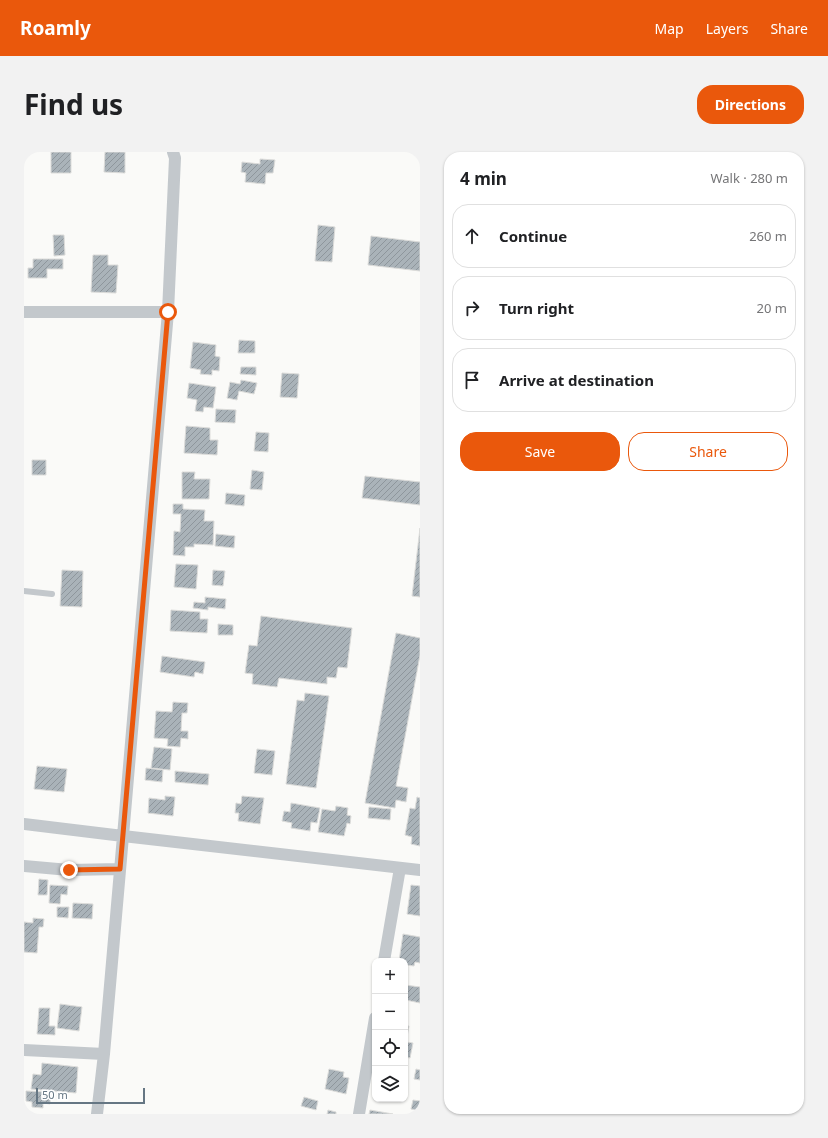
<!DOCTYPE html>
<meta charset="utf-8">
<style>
:root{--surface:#fff;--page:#f2f2f2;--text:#202124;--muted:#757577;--line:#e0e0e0;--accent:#ea580c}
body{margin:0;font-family:"Noto Sans",sans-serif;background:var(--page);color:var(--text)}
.controls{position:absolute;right:12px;bottom:12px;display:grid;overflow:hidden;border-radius:8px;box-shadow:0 1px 3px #0004}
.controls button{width:36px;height:36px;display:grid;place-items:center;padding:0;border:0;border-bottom:1px solid var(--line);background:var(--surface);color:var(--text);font:20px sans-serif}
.scale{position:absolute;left:12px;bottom:10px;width:109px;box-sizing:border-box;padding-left:4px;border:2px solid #657683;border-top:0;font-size:11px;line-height:14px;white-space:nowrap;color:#657683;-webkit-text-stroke:3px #fff;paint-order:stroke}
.stop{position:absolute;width:12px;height:12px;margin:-9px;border:3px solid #ea580c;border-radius:50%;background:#fff}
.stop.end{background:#ea580c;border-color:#fff;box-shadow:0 1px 4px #0008}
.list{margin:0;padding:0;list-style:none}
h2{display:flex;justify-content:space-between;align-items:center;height:52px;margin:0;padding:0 16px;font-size:17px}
h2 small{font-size:13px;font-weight:400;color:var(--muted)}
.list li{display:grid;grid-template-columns:26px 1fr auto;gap:12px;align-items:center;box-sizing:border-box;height:64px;margin:0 8px 8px;padding:0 8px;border:1px solid var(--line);border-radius:16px}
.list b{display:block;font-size:15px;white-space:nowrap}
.list em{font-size:13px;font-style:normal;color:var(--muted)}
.actions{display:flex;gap:8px;padding:12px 16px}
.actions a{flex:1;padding:9px 0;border:1px solid var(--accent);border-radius:16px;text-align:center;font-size:14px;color:var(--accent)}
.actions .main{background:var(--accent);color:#fff}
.icon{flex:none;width:22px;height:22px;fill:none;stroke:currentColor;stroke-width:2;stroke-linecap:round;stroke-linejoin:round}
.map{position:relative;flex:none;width:396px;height:962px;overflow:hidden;border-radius:16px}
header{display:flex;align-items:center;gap:24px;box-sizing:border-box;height:56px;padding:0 20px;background:var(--accent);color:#fff}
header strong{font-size:19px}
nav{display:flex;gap:22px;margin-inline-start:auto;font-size:14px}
.intro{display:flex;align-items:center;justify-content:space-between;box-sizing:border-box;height:96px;padding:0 24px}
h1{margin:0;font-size:28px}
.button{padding:10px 18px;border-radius:16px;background:var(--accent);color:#fff;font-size:14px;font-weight:700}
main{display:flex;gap:24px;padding:0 24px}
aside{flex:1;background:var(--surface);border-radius:16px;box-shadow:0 1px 3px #0004}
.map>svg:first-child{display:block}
</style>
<header>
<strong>Roamly</strong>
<nav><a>Map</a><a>Layers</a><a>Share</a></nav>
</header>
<div class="intro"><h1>Find us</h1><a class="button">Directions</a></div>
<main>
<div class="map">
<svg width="396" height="962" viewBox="0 0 396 962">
<defs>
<pattern id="building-hatch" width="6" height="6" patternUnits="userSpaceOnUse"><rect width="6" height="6" fill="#aab3b9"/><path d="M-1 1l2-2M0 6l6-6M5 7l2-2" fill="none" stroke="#8e969c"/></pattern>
</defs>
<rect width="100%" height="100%" fill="#fafaf8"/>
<!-- building -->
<path fill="url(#building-hatch)" stroke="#dcdcda" d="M 27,0 L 47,0 L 47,21 L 27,21 Z
M 81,0 L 101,0 L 101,21 L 80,20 Z
M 236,7 L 251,8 L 249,21 L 242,21 L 241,32 L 221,30 L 222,21 L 217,20 L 218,10 L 236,12 Z
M 294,73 L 311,75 L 308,110 L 291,109 Z
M 29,83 L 40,83 L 41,103 L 30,104 Z
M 347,84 L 396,90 L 396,119 L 344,113 Z
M 69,103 L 84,103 L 84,113 L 94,113 L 92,141 L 67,140 Z
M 9,107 L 39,107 L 39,117 L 23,117 L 23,126 L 4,126 L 4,116 L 9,116 Z
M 215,188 L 231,189 L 231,201 L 214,201 Z
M 169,190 L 192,193 L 191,204 L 196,205 L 195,219 L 188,218 L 188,223 L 176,222 L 177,218 L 166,216 Z
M 217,215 L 232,215 L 232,223 L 216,222 Z
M 258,221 L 275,222 L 273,246 L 256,245 Z
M 217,228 L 233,231 L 230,242 L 215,239 L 213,248 L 203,246 L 206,230 L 216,232 Z
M 165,231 L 192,235 L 189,256 L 180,255 L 179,260 L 171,259 L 173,248 L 163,246 Z
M 192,257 L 212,258 L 211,271 L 191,270 Z
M 162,274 L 186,276 L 186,288 L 194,288 L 193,303 L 160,301 Z
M 232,280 L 245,281 L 244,300 L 230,299 Z
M 8,308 L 22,308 L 22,323 L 8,323 Z
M 228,318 L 240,320 L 238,338 L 226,337 Z
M 158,320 L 171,320 L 170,327 L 186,327 L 185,347 L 158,347 Z
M 341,324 L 396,330 L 396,353 L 338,346 Z
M 202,341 L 221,343 L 220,354 L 201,352 Z
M 149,352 L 159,352 L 159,357 L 181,358 L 180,369 L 190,369 L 189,393 L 170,392 L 170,395 L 161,395 L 161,404 L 149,403 L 150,379 L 156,380 L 157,362 L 149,362 Z
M 396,376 L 396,445 L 388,444 Z
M 192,382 L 211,384 L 210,396 L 191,394 Z
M 152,412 L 174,413 L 172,437 L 150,435 Z
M 38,418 L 59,419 L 58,455 L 36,454 Z
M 189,418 L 201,419 L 199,434 L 188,433 Z
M 181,445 L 202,447 L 201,457 L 184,455 L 184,458 L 169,456 L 170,450 L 181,451 Z
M 147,458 L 176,460 L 176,467 L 184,467 L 183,481 L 146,479 Z
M 237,464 L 328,476 L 323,516 L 314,515 L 312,526 L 303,525 L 303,532 L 255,526 L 253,535 L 228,532 L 229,522 L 221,521 L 225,493 L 233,494 Z
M 194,472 L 209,473 L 209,483 L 194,483 Z
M 372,481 L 396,486 L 396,503 L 372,634 L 384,636 L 382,650 L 372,648 L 371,656 L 341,651 Z
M 138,504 L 181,510 L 179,522 L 171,520 L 170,525 L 136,520 Z
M 281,541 L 305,544 L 292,636 L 262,632 L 273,548 L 280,549 Z
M 149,550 L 164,551 L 163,561 L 158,561 L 157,579 L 164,579 L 164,587 L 157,586 L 156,595 L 143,594 L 144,587 L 130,586 L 132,559 L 148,560 Z
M 130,595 L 148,597 L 146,618 L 127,616 Z
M 233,597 L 251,599 L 248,623 L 230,621 Z
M 13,614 L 43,617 L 40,640 L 10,637 Z
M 122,616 L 139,618 L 138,630 L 121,628 Z
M 151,619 L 185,622 L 184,633 L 151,630 Z
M 141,644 L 151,645 L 149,664 L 124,661 L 125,646 L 141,648 Z
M 218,644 L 240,646 L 236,672 L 214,669 L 215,661 L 211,661 L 212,651 L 217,652 Z
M 393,645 L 396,646 L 396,694 L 387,692 L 388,685 L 381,683 L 386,656 L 391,657 Z
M 267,651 L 296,656 L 293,671 L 287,670 L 286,679 L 267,676 L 268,671 L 258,669 L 260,659 L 266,660 Z
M 312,654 L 324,656 L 323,663 L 327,664 L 326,672 L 323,671 L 320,684 L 294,680 L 298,657 L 311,659 Z
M 345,655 L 367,657 L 366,668 L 344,666 Z
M 15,727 L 24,728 L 23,743 L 14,743 Z
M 26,733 L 44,734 L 43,743 L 37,742 L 36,752 L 25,751 Z
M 387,733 L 396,734 L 396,764 L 383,762 Z
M 49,751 L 69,752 L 68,767 L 48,766 Z
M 33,755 L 45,755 L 44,766 L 33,765 Z
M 9,766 L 20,767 L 19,775 L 15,775 L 13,801 L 0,800 L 0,770 L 9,771 Z
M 379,782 L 396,785 L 396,811 L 391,810 L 390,814 L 381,813 L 381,809 L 375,809 Z
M 381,833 L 396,835 L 396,851 L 382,848 L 381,852 Z
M 36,852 L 58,855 L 55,879 L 33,876 Z
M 15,856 L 26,856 L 25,874 L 31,874 L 31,883 L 13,882 Z
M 381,874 L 385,874 L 382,890 L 389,891 L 386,906 L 381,905 Z
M 18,911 L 54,915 L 52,941 L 7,937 L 9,922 L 17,923 Z
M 305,917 L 320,920 L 319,925 L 325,926 L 322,942 L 301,937 Z
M 392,917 L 396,918 L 396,928 L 390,927 Z
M 2,939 L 27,940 L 26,952 L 19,951 L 19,956 L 8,955 L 8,950 L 2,949 Z
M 280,945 L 294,949 L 292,958 L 277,954 Z
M 389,948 L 396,949 L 396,959 L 387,957 Z
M 304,958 L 312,960 L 312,962 L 303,962 Z
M 346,958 L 369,962 L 345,962 Z"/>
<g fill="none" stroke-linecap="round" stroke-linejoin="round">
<!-- lane -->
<path stroke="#c3c8cc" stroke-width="6" d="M 0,439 L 28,442"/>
<!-- street -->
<path stroke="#c3c8cc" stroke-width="12" d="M 0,160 L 144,160
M 0,672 L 99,684 L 144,160 L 151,6 L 149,0
M 0,714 L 45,718 L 95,717
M 360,809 L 376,716
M 0,898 L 80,902 L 99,684 L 396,718
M 73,962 L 80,902
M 335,962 L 351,866"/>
</g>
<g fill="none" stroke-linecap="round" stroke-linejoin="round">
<!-- route -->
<path stroke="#ea580c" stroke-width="5" d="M 45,718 L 96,717 L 144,160"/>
</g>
</svg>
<div class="controls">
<button>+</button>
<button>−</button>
<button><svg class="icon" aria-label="locate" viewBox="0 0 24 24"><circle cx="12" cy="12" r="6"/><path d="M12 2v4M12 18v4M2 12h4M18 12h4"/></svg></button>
<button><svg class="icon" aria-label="layers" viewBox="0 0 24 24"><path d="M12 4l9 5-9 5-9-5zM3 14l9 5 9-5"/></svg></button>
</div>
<div class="scale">50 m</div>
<div class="stop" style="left:144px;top:160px"></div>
<div class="stop end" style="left:45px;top:718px"></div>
</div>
<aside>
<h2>4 min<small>Walk · 280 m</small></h2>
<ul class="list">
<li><svg class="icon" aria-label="ahead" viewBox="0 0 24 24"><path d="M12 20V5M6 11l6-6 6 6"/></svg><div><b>Continue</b></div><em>260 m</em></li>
<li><svg class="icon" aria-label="right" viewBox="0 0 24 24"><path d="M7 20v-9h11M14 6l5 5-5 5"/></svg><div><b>Turn right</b></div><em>20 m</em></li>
<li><svg class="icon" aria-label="arrive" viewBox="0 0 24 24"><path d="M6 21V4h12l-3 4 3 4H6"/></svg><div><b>Arrive at destination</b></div></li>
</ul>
<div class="actions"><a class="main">Save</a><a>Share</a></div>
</aside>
</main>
